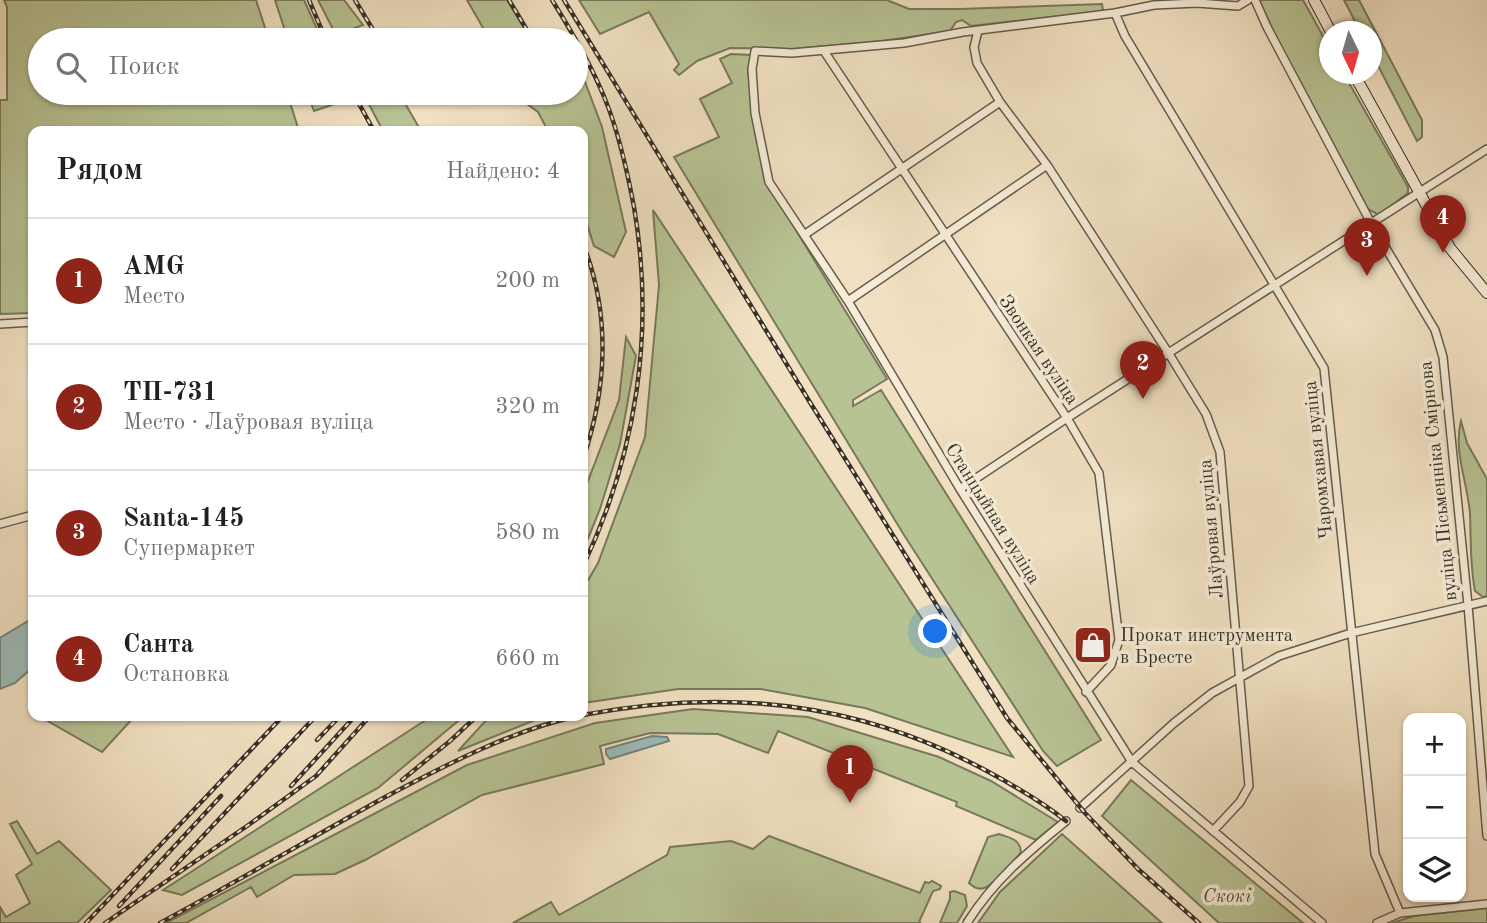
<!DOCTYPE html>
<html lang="ru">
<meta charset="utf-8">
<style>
:root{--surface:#fff;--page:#f6f6f6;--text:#202124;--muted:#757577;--line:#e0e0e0;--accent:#8f2418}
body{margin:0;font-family:"Old Standard TT",serif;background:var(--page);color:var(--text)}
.controls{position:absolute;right:21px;bottom:21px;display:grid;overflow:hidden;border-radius:14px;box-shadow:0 2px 5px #0004}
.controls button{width:63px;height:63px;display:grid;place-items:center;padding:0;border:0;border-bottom:2px solid var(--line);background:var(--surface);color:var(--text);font:35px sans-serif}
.compass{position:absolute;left:1319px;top:21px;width:63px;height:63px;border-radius:50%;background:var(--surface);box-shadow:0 2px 5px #0004;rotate:175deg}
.you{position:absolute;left:936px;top:632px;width:24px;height:24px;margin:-18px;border:5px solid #fff;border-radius:50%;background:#1a73e8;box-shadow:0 0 0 10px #1a73e833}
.badge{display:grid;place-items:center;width:46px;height:46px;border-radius:50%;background:var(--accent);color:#fff;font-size:23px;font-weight:700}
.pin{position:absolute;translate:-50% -58px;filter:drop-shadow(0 2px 4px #0008)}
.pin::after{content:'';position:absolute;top:37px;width:24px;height:21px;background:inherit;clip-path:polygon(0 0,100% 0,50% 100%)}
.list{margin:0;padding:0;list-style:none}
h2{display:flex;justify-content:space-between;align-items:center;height:91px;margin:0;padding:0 28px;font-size:30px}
h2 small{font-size:23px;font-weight:400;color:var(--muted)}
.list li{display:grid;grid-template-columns:46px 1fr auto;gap:21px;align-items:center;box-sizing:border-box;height:126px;padding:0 28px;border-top:2px solid var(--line)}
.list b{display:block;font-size:26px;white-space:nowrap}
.list p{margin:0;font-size:23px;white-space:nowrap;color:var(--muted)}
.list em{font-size:23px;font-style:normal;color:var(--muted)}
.icon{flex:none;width:38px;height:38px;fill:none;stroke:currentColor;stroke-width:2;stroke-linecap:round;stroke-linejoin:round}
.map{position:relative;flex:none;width:1487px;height:923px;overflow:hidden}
.search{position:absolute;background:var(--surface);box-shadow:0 2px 5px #0004;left:28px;top:28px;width:560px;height:77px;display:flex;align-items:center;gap:18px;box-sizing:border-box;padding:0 24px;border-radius:38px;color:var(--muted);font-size:26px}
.panel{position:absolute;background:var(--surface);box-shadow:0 2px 5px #0004;left:28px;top:126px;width:560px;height:595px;border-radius:14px}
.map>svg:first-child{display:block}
</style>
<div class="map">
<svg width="1487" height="923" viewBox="0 0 1487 923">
<rect width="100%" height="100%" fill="#f1e1c2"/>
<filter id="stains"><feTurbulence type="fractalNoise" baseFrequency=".00286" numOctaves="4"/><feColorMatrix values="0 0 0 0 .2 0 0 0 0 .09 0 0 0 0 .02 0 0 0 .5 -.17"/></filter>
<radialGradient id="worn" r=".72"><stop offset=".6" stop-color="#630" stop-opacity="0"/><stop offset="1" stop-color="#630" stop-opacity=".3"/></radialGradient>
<!-- green -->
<path fill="#b8c394" stroke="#787a5d" stroke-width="2" d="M 4,0 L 256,0 L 269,40 L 40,40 L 40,93 L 287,93 L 299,131 L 33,131 L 33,313 L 0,314 L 0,100 L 7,100 L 7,7 Z
M 275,0 L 304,0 L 322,40 L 288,40 Z
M 318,0 L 344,0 L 363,25 L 336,35 Z
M 467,0 L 507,0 L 531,40 L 490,40 Z
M 579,0 L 887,0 L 909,9 L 959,9 L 1102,4 L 1103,11 L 971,26 L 962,20 L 956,22 L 950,31 L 882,41 L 792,49 L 730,48 L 697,61 L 679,75 L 674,70 L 679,64 L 649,12 L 600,34 Z
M 1259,0 L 1303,0 L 1329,47 L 1330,74 L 1344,74 L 1408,187 L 1408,193 L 1379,215 L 1368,209 L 1276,37 Z
M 1344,0 L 1359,0 L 1422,120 L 1422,137 L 1417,141 L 1372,54 L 1372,32 L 1360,31 Z
M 731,54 L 751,55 L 748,72 L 764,178 L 887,379 L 853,400 L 853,406 L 881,390 L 1101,740 L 1057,766 L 1043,751 L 904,535 L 674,157 L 719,137 L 700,99 L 732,83 L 720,59 Z
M 576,58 L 602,127 L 626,232 L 614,257 L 594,246 L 583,211 L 583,131 L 548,131 L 538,112 L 523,101 L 519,93 L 576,93 Z
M 307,93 L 349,93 L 352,98 L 314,111 Z
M 363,93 L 399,93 L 421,131 L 383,131 Z
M 653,210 L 1013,757 L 865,708 L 761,689 L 678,689 L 583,703 L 583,589 L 598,563 L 645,437 L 659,285 Z
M 626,337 L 636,356 L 620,444 L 600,509 L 583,551 L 583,494 L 619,400 Z
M 1461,421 L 1467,443 L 1487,479 L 1487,596 L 1483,597 L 1475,591 C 1470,565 1471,541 1470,514 C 1468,484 1453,451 1461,421 Z
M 693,709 L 808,717 L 939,757 L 991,781 L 1058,822 L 1036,840 L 956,806 L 957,802 L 778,731 L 768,753 L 718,734 L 650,733 L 600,746 L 604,764 L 482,795 L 365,860 L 335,874 L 294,875 L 257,897 L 251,887 L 186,923 L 166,923 L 467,765 L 595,723 Z
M 39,716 L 135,716 L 102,752 Z
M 432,716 L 464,716 L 378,788 L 182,895 L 163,890 Z
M 490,716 L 545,716 L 458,751 Z
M 1131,780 L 1303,923 L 1219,923 L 1102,816 Z
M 17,821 L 37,854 L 59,841 L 111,890 L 77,923 L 0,923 L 0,907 L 6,917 L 30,903 L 16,875 L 32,864 L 10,824 Z
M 999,834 C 1010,838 1020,839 1021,852 C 1016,859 991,887 984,888 C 978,890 973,887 969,883 L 988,837 Z
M 1062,834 L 1162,923 L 978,923 L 1000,892 Z
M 769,836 L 920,893 L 925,882 L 929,883 L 932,881 L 941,886 L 940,889 L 933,891 L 919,922 L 921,923 L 513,923 L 551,902 L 559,915 L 667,855 L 670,847 L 731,841 L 753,849 Z
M 954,891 L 965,895 L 967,906 L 957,923 L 940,923 L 950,899 L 950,892 Z
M 1487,908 L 1487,923 L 1392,923 L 1414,916 Z"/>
<!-- water -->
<path fill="#9cbcb9" stroke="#74847e" stroke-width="2" d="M 33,618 L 33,667 L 15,683 L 0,689 L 0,638 Z
M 652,736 L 667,737 L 669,741 L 610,759 L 606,754 L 606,749 Z"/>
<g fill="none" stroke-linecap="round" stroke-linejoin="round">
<!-- street casing -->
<g stroke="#665c4d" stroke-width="10">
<path id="street" d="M 1248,0 L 1238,6 L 1197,3 L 1154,5 L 1115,13 L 963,32 L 904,43 L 792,53 L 755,51 L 752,69 L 755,113 L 769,182 L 848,301 L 960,489 L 1132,762 L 1322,923
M 1255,0 L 1267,27 L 1372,225 L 1435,330 L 1443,357 L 1468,605 L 1487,836
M 1115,13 L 1125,36 L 1324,368 L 1375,854 L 1400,913
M 978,31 L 974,47 L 977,63 L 1000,102 L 1047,165 L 1169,354 L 1206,414 L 1220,452 L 1249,786 L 1240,802 L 1213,831
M 824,51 L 1067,418 L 1099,473 L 1119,640 L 1111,665 L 1086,692
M 804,235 L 1000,102
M 848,301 L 1047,165
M 0,324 L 33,322
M 960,489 L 1067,418 L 1487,149
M 0,524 L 33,515
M 1080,808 L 1174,723 L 1212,693 L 1279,656 L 1351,633 L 1487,601
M 967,923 C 993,881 1029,851 1066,821
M 1377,923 L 1400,913 L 1487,904"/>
</g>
<!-- secondary casing -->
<g stroke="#383026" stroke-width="12">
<path id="secondary" d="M 1314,0 L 1331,32
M 1354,74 L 1450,248 L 1487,293"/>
</g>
<!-- street -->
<use href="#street" stroke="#f6ecd7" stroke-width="7"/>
<!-- secondary -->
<use href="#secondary" stroke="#f6ecd7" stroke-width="10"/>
<!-- rail casing -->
<g stroke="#383026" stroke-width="4.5">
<path id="rail" d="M 309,0 L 326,40
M 355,0 L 378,38
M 509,0 L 533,40
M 552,0 C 572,32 591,64 605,99 C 619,133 627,170 634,207 C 655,330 637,453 583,566
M 564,0 L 811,404 L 1007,718 L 1085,813 L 1138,869 L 1199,923
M 353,93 L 374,131
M 583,244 C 611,314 607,389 583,459
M 583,715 C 725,688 857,701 985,770 C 1013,785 1041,801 1066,821
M 317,740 L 340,716
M 402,780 L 450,741 L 477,716
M 291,786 L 355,716
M 172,869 L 316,716
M 119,906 L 221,796
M 86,923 L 283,716
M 105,923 L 247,826 L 316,776 L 370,716
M 160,923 C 236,882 311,838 387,796 C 448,764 510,731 578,716"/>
</g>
<!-- rail -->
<use href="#rail" stroke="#f6ecd7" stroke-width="2" stroke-dasharray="5" stroke-linecap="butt"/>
</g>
<!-- icons -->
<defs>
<g id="shop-square" transform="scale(2.0125)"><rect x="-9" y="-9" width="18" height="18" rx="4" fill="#8f2418" stroke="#f6ecd7"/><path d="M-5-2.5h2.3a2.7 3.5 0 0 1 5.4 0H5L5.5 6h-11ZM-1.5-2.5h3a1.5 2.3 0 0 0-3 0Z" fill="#fff"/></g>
</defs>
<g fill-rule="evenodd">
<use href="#shop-square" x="1093" y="645"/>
</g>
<g text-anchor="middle" stroke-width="7" stroke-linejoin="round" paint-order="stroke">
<!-- street labels -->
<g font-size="19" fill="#383026" stroke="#f6ecd7">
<text transform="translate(1040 349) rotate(56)" y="7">Звонкая вуліца</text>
<text transform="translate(1317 460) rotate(-96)" y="7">Чаромхавая вуліца</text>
<text transform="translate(1437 481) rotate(-96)" y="7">вуліца Пісьменніка Смірнова</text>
<text transform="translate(994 513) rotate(58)" y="7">Станцыйная вуліца</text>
<text transform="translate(1210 529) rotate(-95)" y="7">Лаўровая вуліца</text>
</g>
<!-- poi labels -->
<g font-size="19" fill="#383026" stroke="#f6ecd7" text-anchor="start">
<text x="1120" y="641">Прокат инструмента<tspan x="1120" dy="22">в Бресте</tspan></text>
</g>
<!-- park labels -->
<g font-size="19" font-style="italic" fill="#524d3c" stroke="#f6ecd7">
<text x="1227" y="902">Скокі</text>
</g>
</g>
<rect width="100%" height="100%" filter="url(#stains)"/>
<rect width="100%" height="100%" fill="url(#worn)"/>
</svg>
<div class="controls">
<button>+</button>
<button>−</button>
<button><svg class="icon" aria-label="layers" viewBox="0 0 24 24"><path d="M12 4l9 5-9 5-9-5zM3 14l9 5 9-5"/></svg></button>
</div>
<svg class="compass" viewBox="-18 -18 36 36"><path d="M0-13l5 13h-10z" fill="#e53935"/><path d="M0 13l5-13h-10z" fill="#757577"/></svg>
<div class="you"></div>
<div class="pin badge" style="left:850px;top:803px">1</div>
<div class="pin badge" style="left:1143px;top:399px">2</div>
<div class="pin badge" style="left:1367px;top:276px">3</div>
<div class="pin badge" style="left:1443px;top:253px">4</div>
<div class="search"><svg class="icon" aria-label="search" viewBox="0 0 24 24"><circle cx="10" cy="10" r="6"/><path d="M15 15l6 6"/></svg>Поиск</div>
<section class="panel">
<h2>Рядом<small>Найдено: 4</small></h2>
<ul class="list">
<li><span class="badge">1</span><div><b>AMG</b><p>Место</p></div><em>200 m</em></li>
<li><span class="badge">2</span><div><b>ТП-731</b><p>Место · Лаўровая вуліца</p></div><em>320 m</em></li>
<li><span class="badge">3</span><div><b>Santa-145</b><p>Супермаркет</p></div><em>580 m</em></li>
<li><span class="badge">4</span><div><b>Санта</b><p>Остановка</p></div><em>660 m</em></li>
</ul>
</section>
</div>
